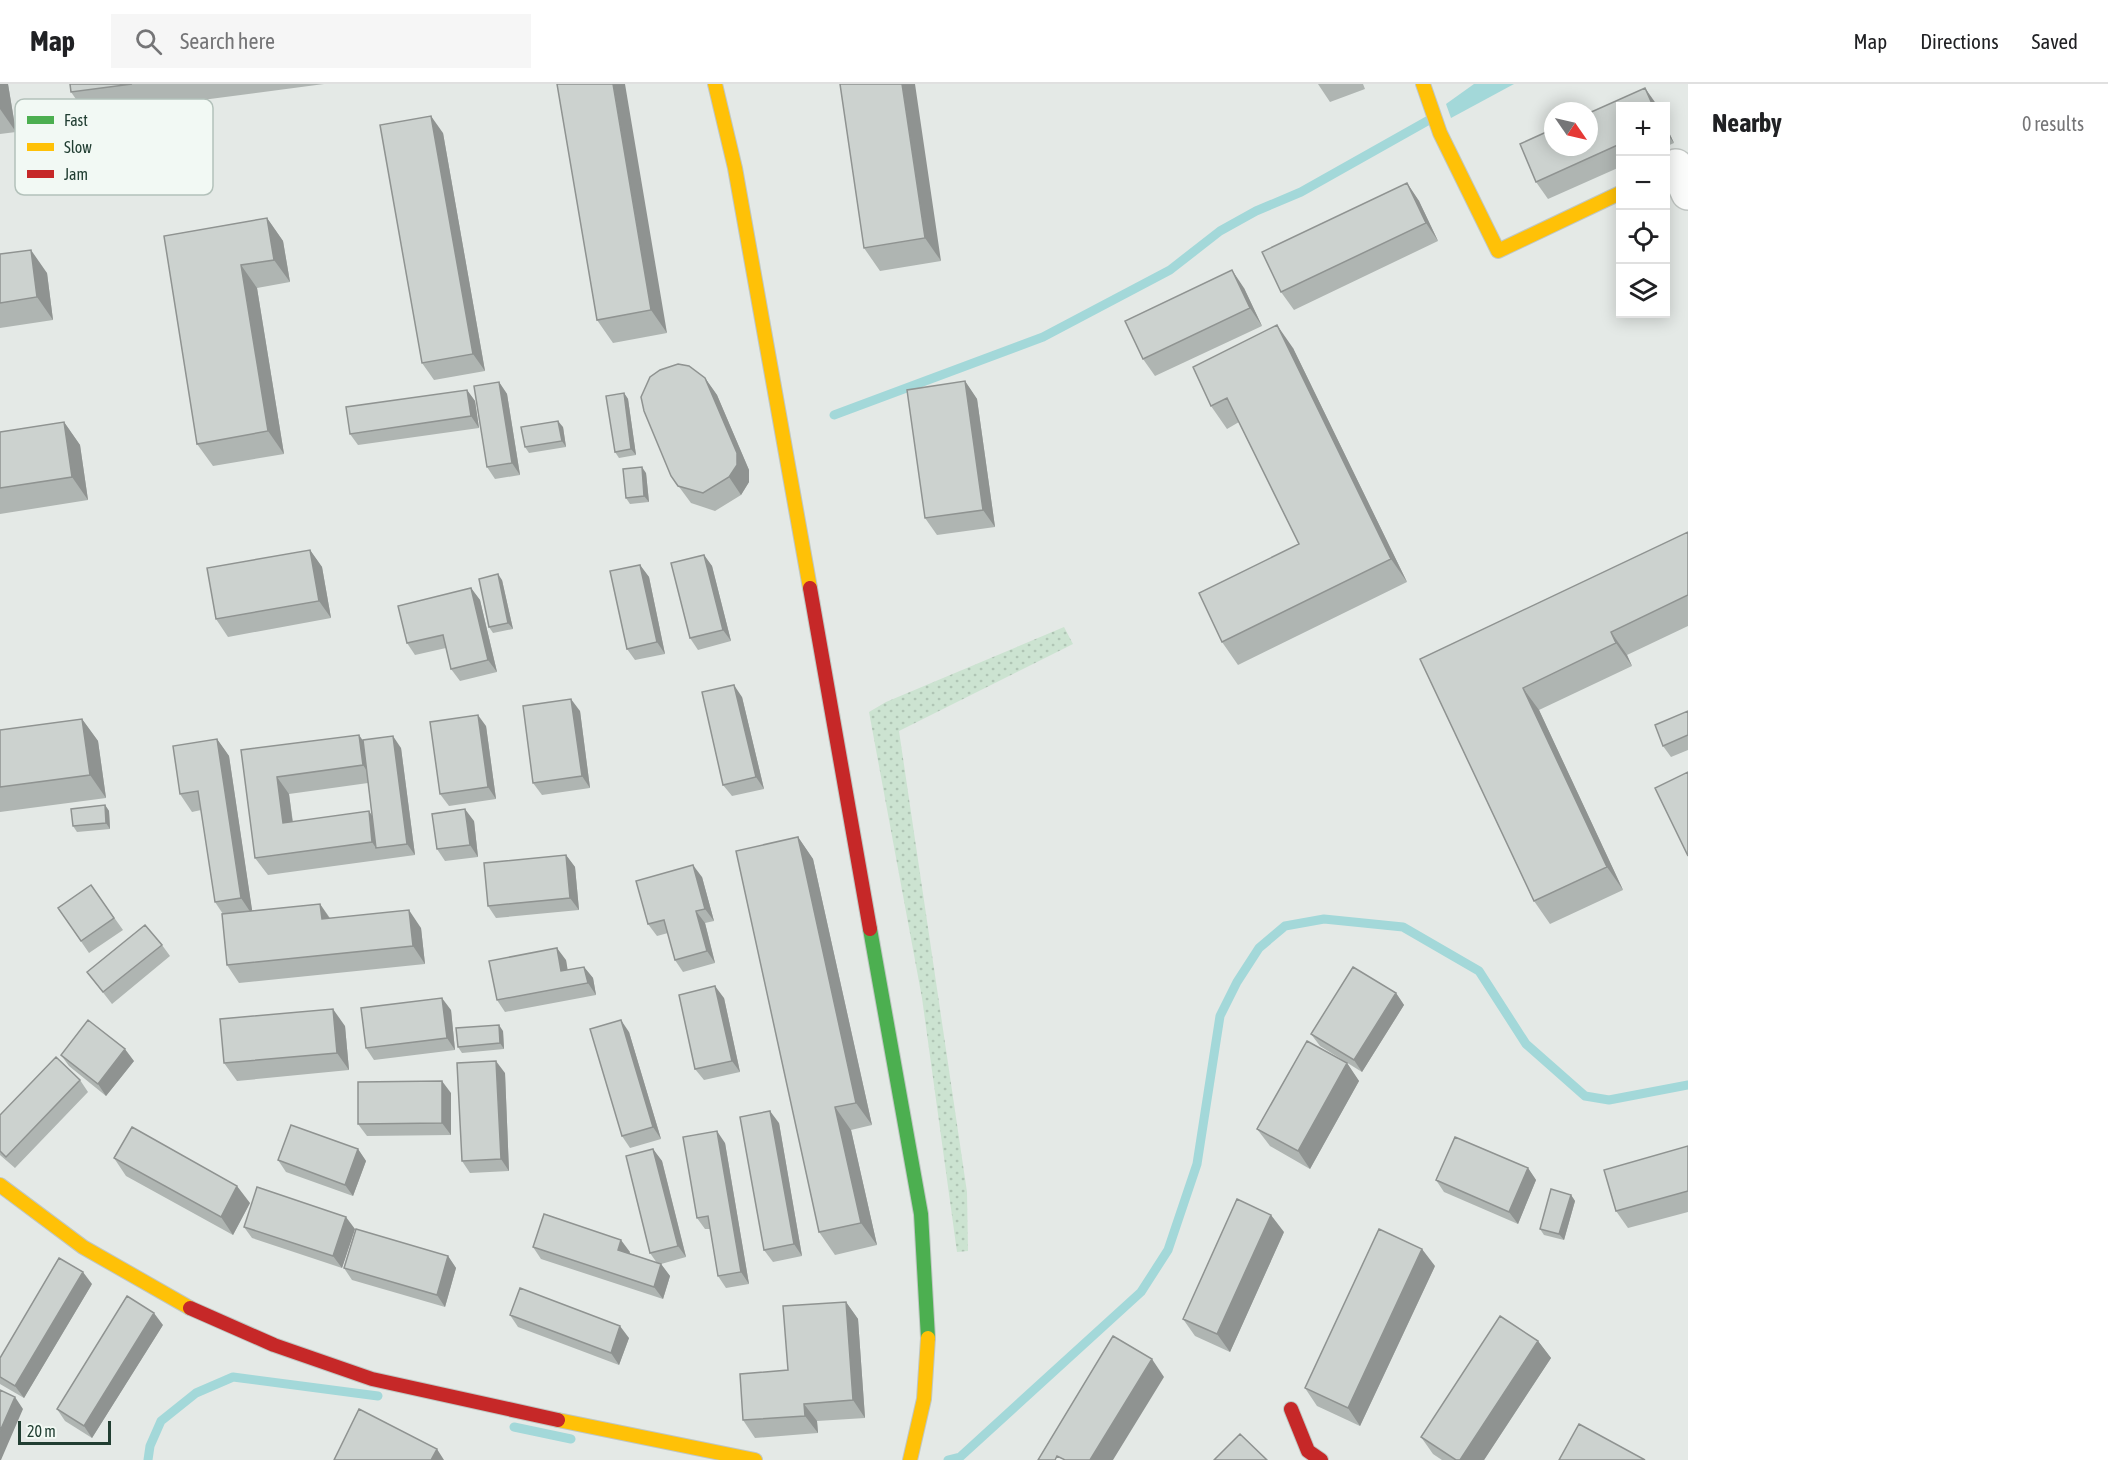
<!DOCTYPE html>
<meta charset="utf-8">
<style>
:root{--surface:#fff;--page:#f6f6f6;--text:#202124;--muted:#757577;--line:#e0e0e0}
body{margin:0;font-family:"Asap Condensed",sans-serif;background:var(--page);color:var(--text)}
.controls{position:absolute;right:18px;top:18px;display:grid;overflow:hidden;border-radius:0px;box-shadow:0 3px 15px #0003}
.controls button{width:54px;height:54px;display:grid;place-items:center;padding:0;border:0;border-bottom:2px solid var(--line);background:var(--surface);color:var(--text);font:30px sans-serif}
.compass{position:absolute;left:1544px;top:18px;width:54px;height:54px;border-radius:50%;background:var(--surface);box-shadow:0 3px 15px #0003;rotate:124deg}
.scale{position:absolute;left:18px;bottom:15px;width:93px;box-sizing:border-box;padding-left:6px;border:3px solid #213e32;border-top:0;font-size:16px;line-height:21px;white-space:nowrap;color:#213e32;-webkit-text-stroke:4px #f2f9f4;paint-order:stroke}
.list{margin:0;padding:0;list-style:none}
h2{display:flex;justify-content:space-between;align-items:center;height:78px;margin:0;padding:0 24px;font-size:26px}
h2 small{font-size:20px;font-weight:400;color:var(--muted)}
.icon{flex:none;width:33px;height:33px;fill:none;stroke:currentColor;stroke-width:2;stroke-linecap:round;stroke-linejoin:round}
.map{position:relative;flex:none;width:1688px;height:1376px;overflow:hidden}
header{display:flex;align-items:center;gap:36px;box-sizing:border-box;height:84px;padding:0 30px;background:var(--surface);border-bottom:2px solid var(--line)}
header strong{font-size:28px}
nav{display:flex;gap:33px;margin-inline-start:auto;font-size:21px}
.search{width:420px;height:54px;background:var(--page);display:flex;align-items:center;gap:15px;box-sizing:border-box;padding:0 21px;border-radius:0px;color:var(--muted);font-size:22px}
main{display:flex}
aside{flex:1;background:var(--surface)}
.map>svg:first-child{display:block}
</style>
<header>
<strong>Map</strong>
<div class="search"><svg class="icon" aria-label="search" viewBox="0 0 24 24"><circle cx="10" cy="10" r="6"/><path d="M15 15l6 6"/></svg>Search here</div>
<nav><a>Map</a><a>Directions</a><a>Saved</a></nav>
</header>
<main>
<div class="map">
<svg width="1688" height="1376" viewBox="0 0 1688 1376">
<defs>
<pattern id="grass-dots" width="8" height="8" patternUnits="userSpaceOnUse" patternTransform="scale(1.5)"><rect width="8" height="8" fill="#cce3d1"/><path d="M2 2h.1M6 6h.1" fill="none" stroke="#afc4b4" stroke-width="1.8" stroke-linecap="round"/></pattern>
</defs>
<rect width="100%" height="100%" fill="#e4e9e6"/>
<!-- grass -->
<path fill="url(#grass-dots)" d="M 1064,543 L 1073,560 L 899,647 L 967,1108 L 968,1167 L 957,1168 L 922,914 L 869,628 L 886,618 Z"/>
<!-- water -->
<path fill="#a3d8d9" d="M 1474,0 L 1514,0 L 1451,34 L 1446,20 Z"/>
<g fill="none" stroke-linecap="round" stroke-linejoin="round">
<!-- stream -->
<path stroke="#a3d8d9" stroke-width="9" d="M 834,331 L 1043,253 L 1170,186 L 1220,147 L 1256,127 L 1301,108 L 1429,36
M 514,1343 L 571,1355
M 148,1376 L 150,1362 L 161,1337 L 196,1309 L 233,1293 L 378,1312
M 948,1376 L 960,1373 L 1141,1208 L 1168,1166 L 1197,1080 L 1220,932 L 1237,898 L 1259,864 L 1285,842 L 1324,835 L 1403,843 L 1479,887 L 1526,960 L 1585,1012 L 1609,1016 L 1688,1001"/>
<!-- street casing -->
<g stroke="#c1c6c3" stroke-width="36">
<path id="street" d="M 1666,87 L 1676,82 L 1688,109"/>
</g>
<!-- fast casing -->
<g stroke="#bfc7c3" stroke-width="16">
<path id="fast" d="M 870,845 L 921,1130 L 928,1254"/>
</g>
<!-- slow casing -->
<g stroke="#bfc7c3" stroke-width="16">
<path id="slow" d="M 715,0 L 735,84 L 810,504
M 1423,0 L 1440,49 L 1498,167 L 1620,109
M 0,1101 L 83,1163 L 190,1224
M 558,1336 L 755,1376
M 910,1376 L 924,1315 L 928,1254"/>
</g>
<!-- jam casing -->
<g stroke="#bfc7c3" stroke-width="16">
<path id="jam" d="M 810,504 L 870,845
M 190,1224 L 274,1261 L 372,1295 L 558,1336
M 1291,1325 L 1308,1367 L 1321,1376"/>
</g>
<!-- street -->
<use href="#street" stroke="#fbfcfb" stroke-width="33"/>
<!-- fast -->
<use href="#fast" stroke="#4caf50" stroke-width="14"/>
<!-- slow -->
<use href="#slow" stroke="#ffc107" stroke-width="14"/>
<!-- jam -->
<use href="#jam" stroke="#c62828" stroke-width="14"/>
</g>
<!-- wall -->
<path fill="#afb5b2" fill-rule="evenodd" d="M 0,0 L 8,0 L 16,48 L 0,50 Z
M 70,0 L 324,0 L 87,31 L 71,8 Z
M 557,0 L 667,249 L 613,259 L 597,236 Z
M 840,0 L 941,177 L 880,187 L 864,164 Z
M 1318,0 L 1363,0 L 1365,5 L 1330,18 Z
M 1620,22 L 1620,83 L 1548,115 L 1536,98 Z
M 1665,40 L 1674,59 L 1665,63 Z
M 443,49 L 485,287 L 434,296 L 422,279 Z
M 1407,99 L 1419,117 L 1438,157 L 1294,226 L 1281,208 Z
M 267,134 L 283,157 L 290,198 L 257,204 L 284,370 L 213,382 L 197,360 L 164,152 Z
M 0,170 L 47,189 L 53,236 L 0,244 Z
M 1244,204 L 1262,242 L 1155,292 L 1143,275 Z
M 1293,264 L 1407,498 L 1238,581 L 1222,558 L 1299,460 L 1239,338 L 1227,345 L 1211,322 Z
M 705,294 L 717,311 L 749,386 L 749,398 L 741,411 L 715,427 L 691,419 L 671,392 Z
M 965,297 L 977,315 L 995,443 L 937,451 L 925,434 Z
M 499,298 L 507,310 L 520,391 L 495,395 L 487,383 Z
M 467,306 L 475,317 L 479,344 L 358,361 L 350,350 Z
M 624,309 L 628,315 L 636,371 L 619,374 L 615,368 Z
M 64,338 L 80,361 L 88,416 L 0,430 L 0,348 Z
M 563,343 L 566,363 L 529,369 L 525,363 Z
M 646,389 L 649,418 L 630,420 L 626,414 Z
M 1688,448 L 1688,542 L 1627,571 L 1632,582 L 1539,626 L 1623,806 L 1550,840 L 1534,817 L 1420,575 Z
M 310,466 L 322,483 L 331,534 L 228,553 L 216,535 Z
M 704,471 L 712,482 L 731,557 L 698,566 L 690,554 Z
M 640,481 L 649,493 L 665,570 L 635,576 L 627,565 Z
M 502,496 L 513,545 L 493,549 L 489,543 Z
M 471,504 L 480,516 L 497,588 L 460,597 L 451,585 L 446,564 L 415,571 L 407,559 Z
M 742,613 L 764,705 L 732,712 L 723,701 Z
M 580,627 L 590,704 L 542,711 L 533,699 Z
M 1688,627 L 1688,666 L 1671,673 L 1663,662 Z
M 82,635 L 98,657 L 106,714 L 0,728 L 0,646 Z
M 486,642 L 496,715 L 449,722 L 440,710 Z
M 217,655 L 229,672 L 252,827 L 320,820 L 330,834 L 421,844 L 425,880 L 239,899 L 227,881 L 223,830 L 215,818 L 201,726 L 192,728 L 180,710 Z
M 363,656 L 401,664 L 415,771 L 268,791 L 255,774 L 241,666 ZM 368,699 L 372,733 L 369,727 L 293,738 L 289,710 Z
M 105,721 L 109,727 L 110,745 L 77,748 L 73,742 Z
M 474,737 L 478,773 L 445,777 L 437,765 Z
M 798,753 L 813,775 L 872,1041 L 851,1046 L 877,1161 L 835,1171 L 819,1148 Z
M 566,771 L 575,783 L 579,826 L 496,834 L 488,822 Z
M 702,793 L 714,837 L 705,839 L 715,879 L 683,888 L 675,876 L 668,849 L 657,852 L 648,840 Z
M 91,801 L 123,846 L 89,869 L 58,824 Z
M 162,861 L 170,872 L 112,920 L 87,888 Z
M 566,876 L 567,886 L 584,883 L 593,894 L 596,911 L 505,928 L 497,916 Z
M 1396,909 L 1404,921 L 1362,988 L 1320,962 L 1311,950 Z
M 724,914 L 740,988 L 704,996 L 695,985 Z
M 451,926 L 455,966 L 374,976 L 366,964 Z
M 345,942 L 349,986 L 237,997 L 224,979 Z
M 503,947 L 504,965 L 462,969 L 458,963 Z
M 629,948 L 661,1055 L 630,1064 L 622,1052 Z
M 61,971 L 134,977 L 106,1012 L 69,982 Z
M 1347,979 L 1359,997 L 1310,1085 L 1270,1062 L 1257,1045 Z
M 505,989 L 509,1087 L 470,1089 L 462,1077 Z
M 80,996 L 88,1008 L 15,1084 L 0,1071 L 0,1031 Z
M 451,1009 L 451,1051 L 367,1052 L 358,1040 Z
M 779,1039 L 802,1172 L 773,1178 L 764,1166 Z
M 725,1059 L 749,1200 L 726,1204 L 718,1192 L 710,1145 L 705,1145 L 697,1134 Z
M 1688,1062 L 1688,1128 L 1628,1144 L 1616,1127 Z
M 358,1065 L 366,1077 L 353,1112 L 286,1088 L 278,1076 Z
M 653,1065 L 662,1077 L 686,1173 L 661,1180 L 670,1192 L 663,1215 L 541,1175 L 533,1163 L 630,1168 L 629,1169 L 657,1179 L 650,1169 Z
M 114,1074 L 250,1119 L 233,1151 L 126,1092 Z
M 1528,1084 L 1536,1096 L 1518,1140 L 1444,1108 L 1436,1096 Z
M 1571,1111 L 1575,1117 L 1564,1156 L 1544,1151 L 1540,1145 Z
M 244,1143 L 355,1145 L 342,1184 L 252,1154 Z
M 1284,1148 L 1230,1268 L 1195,1252 L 1183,1235 Z
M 448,1172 L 456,1184 L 445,1223 L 352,1196 L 344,1184 Z
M 1435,1182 L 1360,1342 L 1317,1322 L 1305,1304 Z
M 92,1200 L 24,1314 L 0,1300 L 0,1274 Z
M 846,1218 L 858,1235 L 865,1334 L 817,1337 L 818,1349 L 755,1354 L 743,1336 L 788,1286 Z
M 510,1231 L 629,1254 L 619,1281 L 518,1243 Z
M 163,1241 L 92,1354 L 65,1337 L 57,1325 Z
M 1538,1257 L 1551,1274 L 1484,1376 L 1442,1376 L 1433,1370 L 1421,1353 Z"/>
<!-- shaded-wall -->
<path fill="#8f9391" d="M 0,0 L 8,0 L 16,48 L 0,25 Z
M 613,0 L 625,0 L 667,249 L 651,226 Z
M 902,0 L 915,0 L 941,177 L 925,154 Z
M 1645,4 L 1657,21 L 1658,22 L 1653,22 Z
M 431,32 L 443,49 L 485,287 L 473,270 Z
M 1665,40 L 1674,59 L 1665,47 Z
M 1407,99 L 1419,117 L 1438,157 L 1426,139 Z
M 267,134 L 283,157 L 290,198 L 274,176 Z
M 31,166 L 47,189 L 53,236 L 37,213 Z
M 241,181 L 257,204 L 284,370 L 268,347 Z
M 1232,186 L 1244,204 L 1262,242 L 1250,224 Z
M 1277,241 L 1293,264 L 1407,498 L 1391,475 Z
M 705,294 L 717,311 L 749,386 L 749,398 L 741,411 L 729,393 Z
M 965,297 L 977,315 L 995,443 L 983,426 Z
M 499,298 L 507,310 L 520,391 L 512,379 Z
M 467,306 L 475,317 L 479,344 L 471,332 Z
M 624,309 L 628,315 L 636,371 L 631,365 Z
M 558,337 L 563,343 L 566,363 L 562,357 Z
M 64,338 L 80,361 L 88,416 L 72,393 Z
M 642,383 L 646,389 L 649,418 L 644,412 Z
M 310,466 L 322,483 L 331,534 L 319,517 Z
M 704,471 L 712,482 L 731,557 L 723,546 Z
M 640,481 L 649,493 L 665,570 L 657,558 Z
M 498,490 L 502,496 L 513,545 L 508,539 Z
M 471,504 L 480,516 L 497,588 L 488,576 Z
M 1611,548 L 1627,571 L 1632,582 L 1616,559 Z
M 734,601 L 742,613 L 764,705 L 756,693 Z
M 1523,604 L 1539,626 L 1623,806 L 1607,783 Z
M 571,615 L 580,627 L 590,704 L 582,692 Z
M 478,631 L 486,642 L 496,715 L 488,703 Z
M 82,635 L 98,657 L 106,714 L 90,691 Z
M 359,651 L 371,668 L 375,699 L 363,681 Z
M 393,652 L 401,664 L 415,771 L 407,760 Z
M 217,655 L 229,672 L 253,832 L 241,814 Z
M 277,693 L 289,710 L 295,757 L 283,739 Z
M 105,721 L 109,727 L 110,745 L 106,739 Z
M 465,725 L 474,737 L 478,773 L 470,761 Z
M 369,727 L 381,745 L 376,764 L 372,758 Z
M 798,753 L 813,775 L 872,1041 L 856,1019 Z
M 566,771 L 575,783 L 579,826 L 570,814 Z
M 693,781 L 702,793 L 714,837 L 705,825 Z
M 320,820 L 332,838 L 322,835 Z
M 409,826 L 421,844 L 425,880 L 413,862 Z
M 696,827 L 705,839 L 715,879 L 707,867 Z
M 557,864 L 566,876 L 570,899 L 561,887 Z
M 584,883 L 593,894 L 596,911 L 588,899 Z
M 715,902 L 724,914 L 740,988 L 732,977 Z
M 1396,909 L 1404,921 L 1362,988 L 1354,976 Z
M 442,914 L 451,926 L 455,966 L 447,954 Z
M 333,925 L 345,942 L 349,986 L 337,969 Z
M 621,936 L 629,948 L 661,1055 L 653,1043 Z
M 499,941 L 503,947 L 504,965 L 500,959 Z
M 125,965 L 134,977 L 106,1012 L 98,1000 Z
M 496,977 L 505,989 L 509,1087 L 501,1075 Z
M 1347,979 L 1359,997 L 1310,1085 L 1298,1067 Z
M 442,997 L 451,1009 L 451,1051 L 442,1039 Z
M 835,1023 L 851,1046 L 877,1161 L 861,1139 Z
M 770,1027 L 779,1039 L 802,1172 L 794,1160 Z
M 717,1047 L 725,1059 L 749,1200 L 741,1188 Z
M 358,1065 L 366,1077 L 353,1112 L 345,1101 Z
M 653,1065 L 662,1077 L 686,1173 L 678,1162 Z
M 1528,1084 L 1536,1096 L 1518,1140 L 1509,1128 Z
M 237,1102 L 250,1119 L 233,1151 L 221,1133 Z
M 1571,1111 L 1575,1117 L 1564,1156 L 1559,1150 Z
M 1271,1131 L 1284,1148 L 1230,1268 L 1217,1250 Z
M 346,1133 L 355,1145 L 342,1184 L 333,1172 Z
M 621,1156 L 630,1168 L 626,1178 L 618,1166 Z
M 1422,1165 L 1435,1182 L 1360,1342 L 1348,1324 Z
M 448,1172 L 456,1184 L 445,1223 L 437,1211 Z
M 661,1180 L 670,1192 L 663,1215 L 654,1203 Z
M 83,1188 L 92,1200 L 24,1314 L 15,1302 Z
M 846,1218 L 858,1235 L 865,1334 L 853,1316 Z
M 154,1229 L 163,1241 L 92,1354 L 84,1342 Z
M 620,1242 L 629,1254 L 619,1281 L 611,1269 Z
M 1538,1257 L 1551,1274 L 1484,1376 L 1460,1376 Z
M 1152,1275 L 1164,1293 L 1113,1376 L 1090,1376 Z
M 15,1313 L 23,1325 L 1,1376 L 0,1376 L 0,1347 Z
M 804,1320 L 817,1337 L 818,1349 L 805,1332 Z
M 437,1365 L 444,1376 L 431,1376 Z"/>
<!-- building -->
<path fill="#ccd2cf" stroke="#8f9391" stroke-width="1.5" d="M 70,0 L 132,0 L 71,8 Z
M 557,0 L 613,0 L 651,226 L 597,236 Z
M 840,0 L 902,0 L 925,154 L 864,164 Z
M 1645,4 L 1653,22 L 1620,22 L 1620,60 L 1536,98 L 1520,60 L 1553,45 L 1553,63 L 1589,63 L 1589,29 Z
M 431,32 L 473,270 L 422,279 L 380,41 Z
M 1407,99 L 1426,139 L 1281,208 L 1262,168 Z
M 267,134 L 274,176 L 241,181 L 268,347 L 197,360 L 164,152 Z
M 31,166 L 37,213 L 0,219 L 0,170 Z
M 1232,186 L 1250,224 L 1143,275 L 1125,237 Z
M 1277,241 L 1391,475 L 1222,558 L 1199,509 L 1299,460 L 1227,314 L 1211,322 L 1193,283 Z
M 678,280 L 689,282 L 705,294 L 737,369 L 737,381 L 729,393 L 703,409 L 678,402 L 671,392 L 644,327 L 641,313 L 650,293 L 660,286 Z
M 965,297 L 983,426 L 925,434 L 907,306 Z
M 499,298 L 512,379 L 487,383 L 474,302 Z
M 467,306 L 471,332 L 350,350 L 346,323 Z
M 624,309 L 631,365 L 615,368 L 606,312 Z
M 558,337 L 562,357 L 525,363 L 521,343 Z
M 64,338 L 72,393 L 0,404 L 0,348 Z
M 642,383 L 644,412 L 626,414 L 623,385 Z
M 1688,448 L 1688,511 L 1611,548 L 1616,559 L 1523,604 L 1607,783 L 1534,817 L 1420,575 Z
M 310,466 L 319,517 L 216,535 L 207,484 Z
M 704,471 L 723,546 L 690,554 L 671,479 Z
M 640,481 L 657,558 L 627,565 L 610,487 Z
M 498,490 L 508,539 L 489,543 L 479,495 Z
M 471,504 L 488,576 L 451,585 L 443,551 L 407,559 L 398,522 Z
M 734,601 L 756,693 L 723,701 L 702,608 Z
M 571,615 L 582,692 L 533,699 L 523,622 Z
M 1688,627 L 1688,651 L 1663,662 L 1655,641 Z
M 478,631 L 488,703 L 440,710 L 430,638 Z
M 82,635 L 90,691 L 0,703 L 0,646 Z
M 359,651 L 363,681 L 277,693 L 283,739 L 369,727 L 372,758 L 255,774 L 241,666 Z
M 393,652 L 407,760 L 376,764 L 363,656 Z
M 217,655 L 241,814 L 215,818 L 198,707 L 180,710 L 173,662 Z
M 1688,688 L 1688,772 L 1655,704 Z
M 105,721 L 106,739 L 73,742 L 71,725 Z
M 465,725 L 470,761 L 437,765 L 432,730 Z
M 798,753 L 856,1019 L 835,1023 L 861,1139 L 819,1148 L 736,767 Z
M 566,771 L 570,814 L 488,822 L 484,779 Z
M 693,781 L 705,825 L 696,827 L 707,867 L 675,876 L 664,836 L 648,840 L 636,797 Z
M 91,801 L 114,834 L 81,857 L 58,824 Z
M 320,820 L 322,835 L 409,826 L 413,862 L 227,881 L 222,830 Z
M 145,841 L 162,861 L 103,908 L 87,888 Z
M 557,864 L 561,887 L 584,883 L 588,899 L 497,916 L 489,877 Z
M 1353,883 L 1396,909 L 1354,976 L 1311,950 Z
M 715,902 L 732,977 L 695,985 L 679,911 Z
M 442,914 L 447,954 L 366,964 L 361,924 Z
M 333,925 L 337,969 L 224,979 L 220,935 Z
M 88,936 L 125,965 L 98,1000 L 61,971 Z
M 621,936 L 653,1043 L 622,1052 L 590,945 Z
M 499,941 L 500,959 L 458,963 L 456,944 Z
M 1307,957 L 1347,979 L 1298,1067 L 1257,1045 Z
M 56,973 L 80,996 L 6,1073 L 0,1067 L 0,1031 Z
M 496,977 L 501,1075 L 462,1077 L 457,979 Z
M 442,997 L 442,1039 L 358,1040 L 358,998 Z
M 770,1027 L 794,1160 L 764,1166 L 740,1033 Z
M 291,1041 L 358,1065 L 345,1101 L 278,1076 Z
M 132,1043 L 237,1102 L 221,1133 L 114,1074 Z
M 717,1047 L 741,1188 L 718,1192 L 708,1132 L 697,1134 L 683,1053 Z
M 1455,1053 L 1528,1084 L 1509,1128 L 1436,1096 Z
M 1688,1062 L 1688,1107 L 1616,1127 L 1604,1086 Z
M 653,1065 L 678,1162 L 650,1169 L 626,1072 Z
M 257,1103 L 346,1133 L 333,1172 L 244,1143 Z
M 1551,1105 L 1571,1111 L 1559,1150 L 1540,1145 Z
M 1237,1115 L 1271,1131 L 1217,1250 L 1183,1235 Z
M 544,1130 L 621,1156 L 618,1166 L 661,1180 L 654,1203 L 533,1163 Z
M 356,1145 L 448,1172 L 437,1211 L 344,1184 Z
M 1379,1145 L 1422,1165 L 1348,1324 L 1305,1304 Z
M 59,1174 L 83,1188 L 15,1302 L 0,1293 L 0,1274 Z
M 520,1204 L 620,1242 L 611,1269 L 510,1231 Z
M 127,1212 L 154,1229 L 84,1342 L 57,1325 Z
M 846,1218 L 853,1316 L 804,1320 L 805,1332 L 743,1336 L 740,1290 L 788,1286 L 783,1222 Z
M 1500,1232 L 1538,1257 L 1460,1376 L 1456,1376 L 1421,1353 Z
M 1113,1252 L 1152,1275 L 1090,1376 L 1065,1376 L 1057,1372 L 1055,1376 L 1038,1376 Z
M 0,1306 L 15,1313 L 0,1347 Z
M 359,1325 L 437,1365 L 431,1376 L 334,1376 Z
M 1579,1340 L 1645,1376 L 1559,1376 Z
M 1240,1350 L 1267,1376 L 1214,1376 Z"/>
<!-- legend -->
<rect x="15" y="15" width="198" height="96" rx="9" fill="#f2f9f4" stroke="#b3c1ba" stroke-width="1.5"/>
<rect x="27" y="32" width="27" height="8" fill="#4caf50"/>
<rect x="27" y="59" width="27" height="8" fill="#ffc107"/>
<rect x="27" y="86" width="27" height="8" fill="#c62828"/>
<g font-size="16" fill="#213e32">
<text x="64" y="42">Fast</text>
<text x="64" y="69">Slow</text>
<text x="64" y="96">Jam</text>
</g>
</svg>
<div class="controls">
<button>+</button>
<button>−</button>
<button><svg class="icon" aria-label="locate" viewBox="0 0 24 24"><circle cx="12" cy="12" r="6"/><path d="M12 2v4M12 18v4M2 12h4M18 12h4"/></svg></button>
<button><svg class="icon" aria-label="layers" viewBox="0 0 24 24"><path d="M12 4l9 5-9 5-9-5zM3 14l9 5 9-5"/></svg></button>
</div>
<svg class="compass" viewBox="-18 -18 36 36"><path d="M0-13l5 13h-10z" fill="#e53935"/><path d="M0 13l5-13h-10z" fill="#757577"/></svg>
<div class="scale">20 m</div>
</div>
<aside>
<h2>Nearby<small>0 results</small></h2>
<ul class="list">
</ul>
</aside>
</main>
